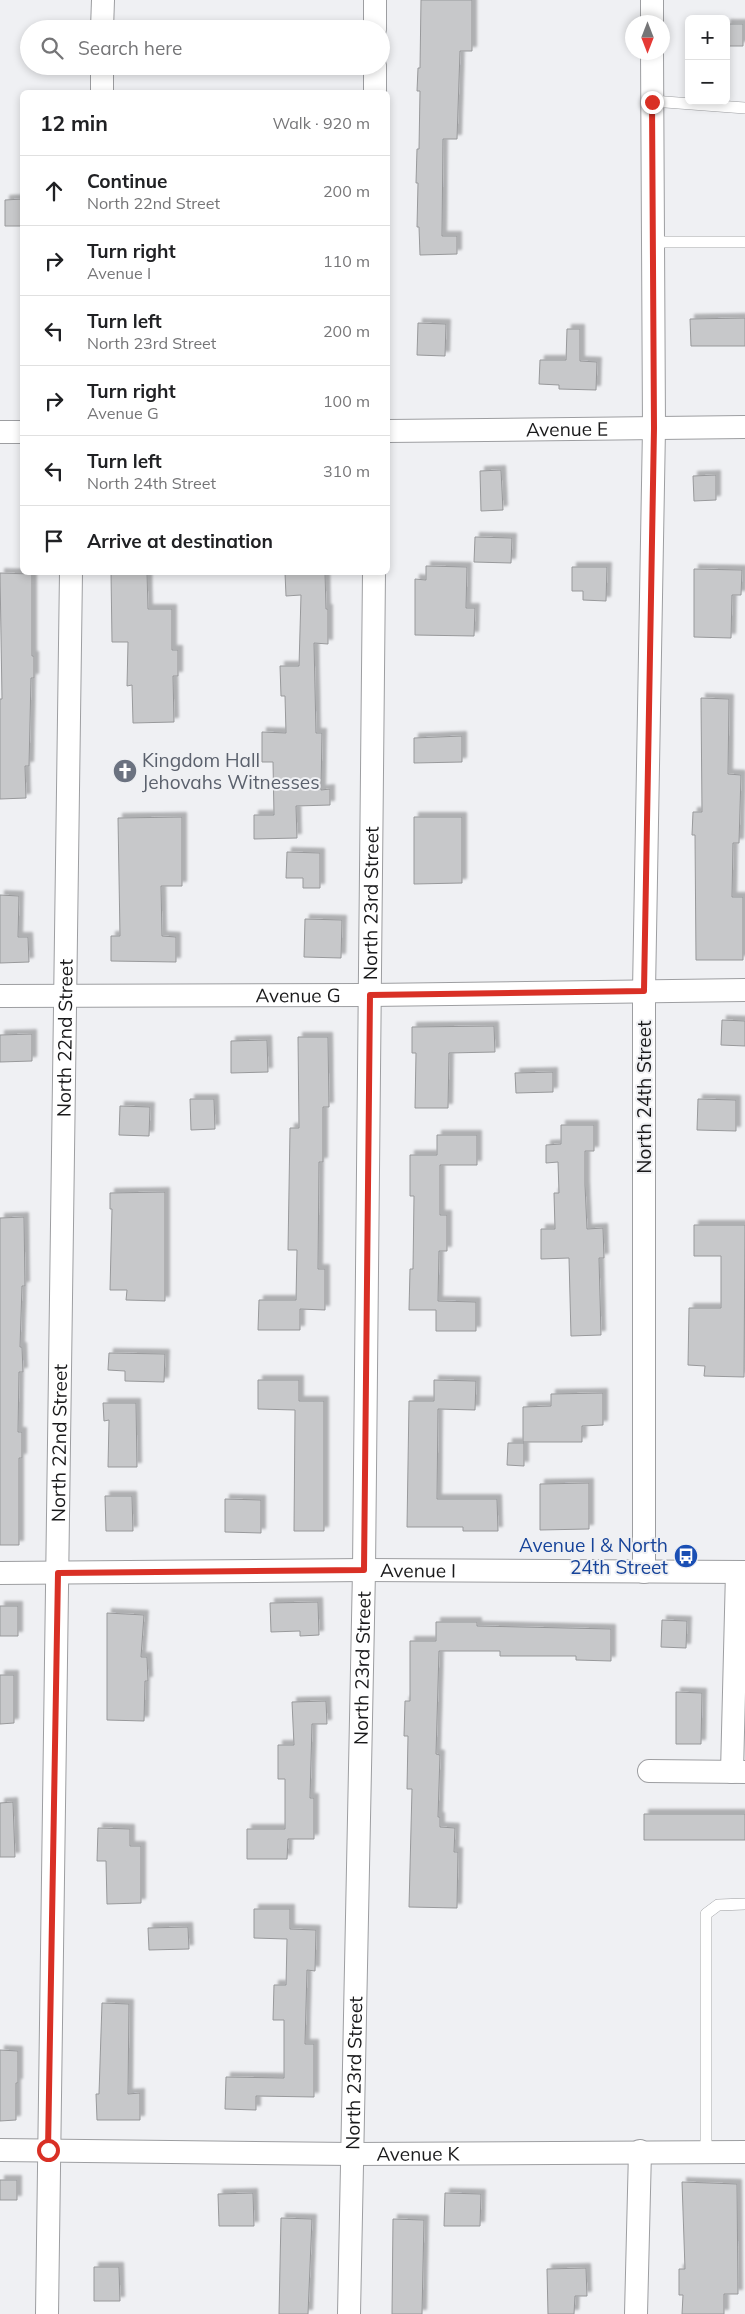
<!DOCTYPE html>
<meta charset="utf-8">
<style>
:root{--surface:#fff;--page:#f2f2f2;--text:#202124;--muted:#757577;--line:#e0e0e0}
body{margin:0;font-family:Mulish,sans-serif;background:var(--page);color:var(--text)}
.controls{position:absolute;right:15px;top:15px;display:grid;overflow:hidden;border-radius:8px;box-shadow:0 2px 8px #0003}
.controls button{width:45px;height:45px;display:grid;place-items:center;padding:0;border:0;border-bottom:1px solid var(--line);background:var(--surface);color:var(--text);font:25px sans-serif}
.compass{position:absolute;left:625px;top:15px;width:45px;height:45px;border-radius:50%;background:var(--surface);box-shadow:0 2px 8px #0003;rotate:180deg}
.stop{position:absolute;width:15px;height:15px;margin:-11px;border:4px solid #d93025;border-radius:50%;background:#fff}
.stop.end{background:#d93025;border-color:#fff;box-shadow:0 1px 5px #0008}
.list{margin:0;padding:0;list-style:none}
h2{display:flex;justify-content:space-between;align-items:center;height:65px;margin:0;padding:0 20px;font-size:21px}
h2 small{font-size:16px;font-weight:400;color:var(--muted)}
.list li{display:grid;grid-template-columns:32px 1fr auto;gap:15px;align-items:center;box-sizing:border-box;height:70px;padding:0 20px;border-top:1px solid var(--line)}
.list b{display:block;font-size:19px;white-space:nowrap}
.list p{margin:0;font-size:16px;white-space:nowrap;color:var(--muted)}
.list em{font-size:16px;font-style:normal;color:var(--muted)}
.icon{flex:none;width:28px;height:28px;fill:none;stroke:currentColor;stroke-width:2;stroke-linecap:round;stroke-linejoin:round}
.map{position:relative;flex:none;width:745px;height:2314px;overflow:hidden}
.search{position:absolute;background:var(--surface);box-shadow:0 2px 8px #0003;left:20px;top:20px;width:370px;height:55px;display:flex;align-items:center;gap:12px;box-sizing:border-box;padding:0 18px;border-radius:28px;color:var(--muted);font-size:19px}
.panel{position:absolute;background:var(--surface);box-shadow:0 2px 8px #0003;left:20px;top:90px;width:370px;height:485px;border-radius:8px}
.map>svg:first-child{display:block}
</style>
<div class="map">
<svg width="745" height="2314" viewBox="0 0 745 2314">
<defs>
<filter id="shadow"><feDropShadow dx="4.5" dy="-4.5" stdDeviation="1" flood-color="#0004"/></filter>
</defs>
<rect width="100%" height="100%" fill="#eff0f3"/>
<!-- building -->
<path fill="#c7c8ca" stroke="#98999b" filter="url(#shadow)" d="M 421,0 L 472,0 L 472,51 L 460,51 L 457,139 L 443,139 L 442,236 L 457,236 L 457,254 L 420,255 L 419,227 L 417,227 L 418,183 L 416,183 L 417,149 L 419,149 L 420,91 L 417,91 L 418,68 L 420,68 Z
M 726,24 L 743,24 L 743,46 L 726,46 Z
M 22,199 L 22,226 L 5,226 L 5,200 Z
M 745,318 L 745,346 L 691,346 L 690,319 Z
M 418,323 L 446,324 L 445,356 L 417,355 Z
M 567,329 L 580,329 L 580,361 L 597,362 L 596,390 L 559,389 L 559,385 L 539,384 L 540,360 L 566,360 Z
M 501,470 L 503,510 L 481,511 L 480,471 Z
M 716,475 L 716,500 L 694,501 L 693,476 Z
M 475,537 L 512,538 L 511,563 L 474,562 Z
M 426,566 L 467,567 L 466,608 L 475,608 L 474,636 L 415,635 L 415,579 L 426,580 Z
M 572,567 L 607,567 L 606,601 L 583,600 L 583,591 L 572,591 Z
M 694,569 L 742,570 L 741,595 L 732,595 L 731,638 L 694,637 Z
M 111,572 L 147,572 L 148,609 L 172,609 L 172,650 L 178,650 L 178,676 L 173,676 L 174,722 L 133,723 L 132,685 L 127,686 L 128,642 L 112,642 Z
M 325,572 L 326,609 L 328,609 L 328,644 L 314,643 L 316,733 L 322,733 L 321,790 L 330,789 L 330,805 L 296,806 L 297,838 L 254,839 L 254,815 L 274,815 L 273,762 L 262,762 L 262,732 L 286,733 L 285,696 L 281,696 L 280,666 L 299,666 L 301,595 L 286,596 L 285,573 Z
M 0,573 L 32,574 L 32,656 L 34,656 L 34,678 L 31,678 L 29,766 L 25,766 L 26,798 L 0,799 L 0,699 L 2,699 Z
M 701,698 L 729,699 L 728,774 L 741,775 L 739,843 L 733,843 L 732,897 L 743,897 L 743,960 L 696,960 L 695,835 L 692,835 L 693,812 L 702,812 Z
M 462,736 L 462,762 L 414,763 L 414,738 Z
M 182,817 L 182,886 L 161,886 L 162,936 L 176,937 L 176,962 L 111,961 L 111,936 L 120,936 L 118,818 Z
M 414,817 L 462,817 L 462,883 L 414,884 Z
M 287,852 L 320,853 L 320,888 L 303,888 L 303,878 L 286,878 Z
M 0,895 L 19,896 L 18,937 L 28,937 L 29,962 L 0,963 Z
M 305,919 L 342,920 L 341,958 L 304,957 Z
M 722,1020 L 745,1021 L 745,1046 L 721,1045 Z
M 494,1026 L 495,1052 L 449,1053 L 448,1108 L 415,1108 L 416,1053 L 412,1053 L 412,1027 Z
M 32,1034 L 32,1061 L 0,1062 L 0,1035 Z
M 298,1037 L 328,1037 L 329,1107 L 323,1107 L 323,1162 L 319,1162 L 318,1269 L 325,1269 L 325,1310 L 300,1309 L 300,1330 L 258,1330 L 259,1300 L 296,1300 L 297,1250 L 288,1250 L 290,1128 L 299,1128 Z
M 267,1040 L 268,1072 L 231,1073 L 231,1041 Z
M 553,1072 L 553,1092 L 516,1093 L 515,1073 Z
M 190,1099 L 214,1099 L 215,1129 L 191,1130 Z
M 698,1099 L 736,1100 L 736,1131 L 697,1130 Z
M 120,1106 L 150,1107 L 149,1136 L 119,1135 Z
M 561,1125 L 594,1125 L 594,1151 L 585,1151 L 585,1185 L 587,1229 L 603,1228 L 604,1258 L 599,1258 L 601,1335 L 571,1336 L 569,1258 L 541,1259 L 541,1229 L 555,1229 L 554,1193 L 559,1193 L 558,1162 L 546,1163 L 546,1145 L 561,1144 Z
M 437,1135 L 477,1135 L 477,1165 L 440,1165 L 440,1215 L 447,1215 L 447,1251 L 439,1251 L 438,1301 L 476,1302 L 476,1331 L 436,1331 L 436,1310 L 409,1310 L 410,1269 L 413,1269 L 414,1196 L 410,1196 L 410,1155 L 437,1155 Z
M 165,1192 L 165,1301 L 126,1300 L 127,1290 L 110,1290 L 112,1209 L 110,1209 L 110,1193 Z
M 24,1217 L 25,1286 L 22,1286 L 20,1347 L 22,1347 L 23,1372 L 19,1372 L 18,1432 L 22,1432 L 22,1458 L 19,1458 L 19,1545 L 0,1545 L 0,1218 Z
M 694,1225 L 745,1225 L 744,1377 L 704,1376 L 705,1366 L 688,1365 L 689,1308 L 721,1308 L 721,1256 L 694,1256 Z
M 109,1353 L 165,1354 L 164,1382 L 125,1381 L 125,1371 L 108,1370 Z
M 258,1380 L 299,1380 L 299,1401 L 324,1401 L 324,1531 L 294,1531 L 295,1410 L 258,1409 Z
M 434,1380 L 476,1381 L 475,1410 L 438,1409 L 437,1499 L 497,1499 L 498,1531 L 463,1531 L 463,1527 L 407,1527 L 409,1401 L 434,1401 Z
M 603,1393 L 603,1425 L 582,1426 L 582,1442 L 523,1442 L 523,1407 L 551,1406 L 551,1394 Z
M 103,1403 L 136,1403 L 137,1467 L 108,1467 L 109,1420 L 104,1421 Z
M 508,1443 L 524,1443 L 524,1466 L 507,1465 Z
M 589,1483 L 589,1529 L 540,1530 L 540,1484 Z
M 105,1496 L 132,1496 L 133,1531 L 106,1531 Z
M 225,1499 L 261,1500 L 261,1533 L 225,1532 Z
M 318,1602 L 319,1635 L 300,1636 L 300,1631 L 271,1632 L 270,1603 Z
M 0,1606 L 18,1606 L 18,1636 L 0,1636 Z
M 107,1613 L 144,1615 L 141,1657 L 147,1657 L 148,1681 L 145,1681 L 144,1721 L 107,1720 Z
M 662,1620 L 687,1621 L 686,1648 L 661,1647 Z
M 436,1622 L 477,1622 L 477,1626 L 611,1629 L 611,1661 L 576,1660 L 576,1656 L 500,1656 L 500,1651 L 439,1651 L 436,1754 L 440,1755 L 438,1817 L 440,1817 L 440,1827 L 455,1828 L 454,1852 L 458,1852 L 457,1908 L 409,1907 L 412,1789 L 407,1789 L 408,1736 L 404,1736 L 405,1701 L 410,1701 L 410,1641 L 436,1641 Z
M 0,1675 L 14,1675 L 14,1723 L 0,1724 Z
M 676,1692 L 702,1693 L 701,1744 L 676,1744 Z
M 326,1701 L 327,1724 L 312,1724 L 310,1798 L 314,1798 L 314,1839 L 288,1839 L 287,1859 L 247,1859 L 247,1829 L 285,1829 L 285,1779 L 278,1779 L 278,1745 L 294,1745 L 292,1702 Z
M 13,1802 L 15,1857 L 0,1857 L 0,1803 Z
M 644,1814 L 745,1814 L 745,1840 L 644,1840 Z
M 98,1828 L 130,1829 L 130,1846 L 141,1846 L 141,1903 L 107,1904 L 106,1861 L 97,1861 Z
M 254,1909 L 290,1909 L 290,1929 L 316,1930 L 315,1971 L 307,1970 L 305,2044 L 314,2044 L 314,2097 L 256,2096 L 256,2110 L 225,2109 L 226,2077 L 284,2078 L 284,2020 L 273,2020 L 274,1985 L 286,1985 L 287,1939 L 254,1938 Z
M 188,1927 L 189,1949 L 149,1950 L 148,1928 Z
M 102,2003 L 129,2004 L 128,2094 L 140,2093 L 140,2120 L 97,2120 L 96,2094 L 99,2094 Z
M 0,2050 L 18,2051 L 18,2083 L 16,2083 L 16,2120 L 0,2121 Z
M 0,2180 L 17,2180 L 17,2200 L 0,2200 Z
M 682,2182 L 737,2184 L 738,2294 L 724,2294 L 724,2314 L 682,2314 L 683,2295 L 679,2295 L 679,2269 L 685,2269 Z
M 253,2193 L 254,2226 L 219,2226 L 218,2194 Z
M 445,2193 L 481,2194 L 480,2226 L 444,2226 Z
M 281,2218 L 312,2219 L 308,2314 L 279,2314 Z
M 393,2219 L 424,2220 L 422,2314 L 392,2314 Z
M 94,2267 L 119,2267 L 120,2301 L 94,2301 Z
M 586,2268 L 587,2296 L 575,2296 L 574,2314 L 548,2314 L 547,2269 Z"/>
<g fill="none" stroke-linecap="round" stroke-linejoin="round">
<!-- service casing -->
<g stroke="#9d9ea1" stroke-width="12">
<path id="service" d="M 652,101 L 745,108
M 653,242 L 745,242
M 706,2151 L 706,1914 L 718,1905 L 745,1904"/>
</g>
<!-- minor casing -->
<g stroke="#9d9ea1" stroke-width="24">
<g id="minor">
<path d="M 375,0 L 375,29"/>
<path d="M 652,0 L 652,22"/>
<path d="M 102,29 L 103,0"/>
<path d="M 375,66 L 375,92"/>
<path d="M 102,92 L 102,66"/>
<path id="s1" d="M 388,431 L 745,427"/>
<path d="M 0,432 L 22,432"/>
<path id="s2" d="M 0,996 L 370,995 L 745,990"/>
<path d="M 644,1572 L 644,991 L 654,428 L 652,52"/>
<path id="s3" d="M 0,1573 L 364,1570 L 745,1572"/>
<path d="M 649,1771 L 745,1772"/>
<path d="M 732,1772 L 737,1572"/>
<path id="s4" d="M 0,2150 L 352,2154 L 745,2152"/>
<path id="s5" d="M 47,2314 L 71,572"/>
<path id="s6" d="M 349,2314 L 364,1570 L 374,572"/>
<path d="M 636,2314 L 640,2151"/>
</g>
</g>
<!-- service -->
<use href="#service" stroke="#fff" stroke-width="11"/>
<!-- minor -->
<use href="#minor" stroke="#fff" stroke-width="22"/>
</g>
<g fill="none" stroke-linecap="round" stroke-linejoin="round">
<!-- route -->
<path stroke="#d93025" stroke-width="6" d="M 48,2150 L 58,1573 L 364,1570 L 370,995 L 644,991 L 654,428 L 652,102"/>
</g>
<!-- icons -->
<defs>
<g id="church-disc" transform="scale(1.25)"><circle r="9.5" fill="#6b7280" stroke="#eff0f3"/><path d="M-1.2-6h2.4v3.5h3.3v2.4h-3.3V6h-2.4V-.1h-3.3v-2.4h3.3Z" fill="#fff"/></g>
<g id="bus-disc" transform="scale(1.25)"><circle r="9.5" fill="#1a4fb4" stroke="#eff0f3"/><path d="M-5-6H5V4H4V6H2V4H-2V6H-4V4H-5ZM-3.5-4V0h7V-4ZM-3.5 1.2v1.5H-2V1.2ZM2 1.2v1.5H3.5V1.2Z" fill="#fff"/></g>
</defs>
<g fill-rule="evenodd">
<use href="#church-disc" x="125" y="771"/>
<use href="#bus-disc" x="686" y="1556"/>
</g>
<g text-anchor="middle" stroke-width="4" stroke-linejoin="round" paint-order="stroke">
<!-- street labels -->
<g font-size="19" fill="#19191a" stroke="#eff0f3">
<text dy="7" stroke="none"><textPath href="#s1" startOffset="179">Avenue E</textPath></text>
<text dy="7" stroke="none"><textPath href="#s6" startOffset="1411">North 23rd Street</textPath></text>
<text dy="7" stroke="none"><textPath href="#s2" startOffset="298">Avenue G</textPath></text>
<text dy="7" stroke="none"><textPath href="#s5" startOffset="1276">North 22nd Street</textPath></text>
<text transform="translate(644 1097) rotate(-90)" y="7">North 24th Street</text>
<text dy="7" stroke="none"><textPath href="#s5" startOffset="871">North 22nd Street</textPath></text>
<text dy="7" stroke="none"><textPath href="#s3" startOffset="418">Avenue I</textPath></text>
<text dy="7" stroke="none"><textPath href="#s6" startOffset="646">North 23rd Street</textPath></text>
<text dy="7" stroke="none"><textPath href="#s6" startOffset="241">North 23rd Street</textPath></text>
<text dy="7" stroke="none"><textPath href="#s4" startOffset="418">Avenue K</textPath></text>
</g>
<!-- worship labels -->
<g font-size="19" fill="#5b616d" stroke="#eff0f3" text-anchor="start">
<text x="142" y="767">Kingdom Hall<tspan x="142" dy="22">Jehovahs Witnesses</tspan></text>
</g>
<!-- transit labels -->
<g font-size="19" fill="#164399" stroke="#eff0f3" text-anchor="end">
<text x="668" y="1552">Avenue I &amp; North<tspan x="668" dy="22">24th Street</tspan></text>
</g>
</g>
</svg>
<div class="controls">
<button>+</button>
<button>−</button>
</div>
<svg class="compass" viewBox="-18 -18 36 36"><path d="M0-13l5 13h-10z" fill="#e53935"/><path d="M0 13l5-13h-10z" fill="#757577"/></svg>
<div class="stop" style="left:48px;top:2150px"></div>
<div class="stop end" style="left:652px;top:102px"></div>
<div class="search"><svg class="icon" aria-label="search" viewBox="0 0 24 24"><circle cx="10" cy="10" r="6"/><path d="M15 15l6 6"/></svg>Search here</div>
<section class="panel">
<h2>12 min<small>Walk · 920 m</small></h2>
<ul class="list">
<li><svg class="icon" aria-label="ahead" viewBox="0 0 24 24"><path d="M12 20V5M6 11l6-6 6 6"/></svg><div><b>Continue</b><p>North 22nd Street</p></div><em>200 m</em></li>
<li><svg class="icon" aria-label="right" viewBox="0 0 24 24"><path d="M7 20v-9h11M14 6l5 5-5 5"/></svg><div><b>Turn right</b><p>Avenue I</p></div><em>110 m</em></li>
<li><svg class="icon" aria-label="left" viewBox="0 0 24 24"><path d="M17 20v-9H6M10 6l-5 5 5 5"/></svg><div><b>Turn left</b><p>North 23rd Street</p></div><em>200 m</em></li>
<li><svg class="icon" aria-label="right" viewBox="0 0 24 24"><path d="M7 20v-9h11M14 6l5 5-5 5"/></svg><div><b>Turn right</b><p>Avenue G</p></div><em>100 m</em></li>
<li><svg class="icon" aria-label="left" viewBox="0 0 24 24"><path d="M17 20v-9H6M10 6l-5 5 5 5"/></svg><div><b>Turn left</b><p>North 24th Street</p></div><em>310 m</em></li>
<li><svg class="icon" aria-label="arrive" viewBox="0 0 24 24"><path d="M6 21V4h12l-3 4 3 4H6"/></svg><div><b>Arrive at destination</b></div></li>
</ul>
</section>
</div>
